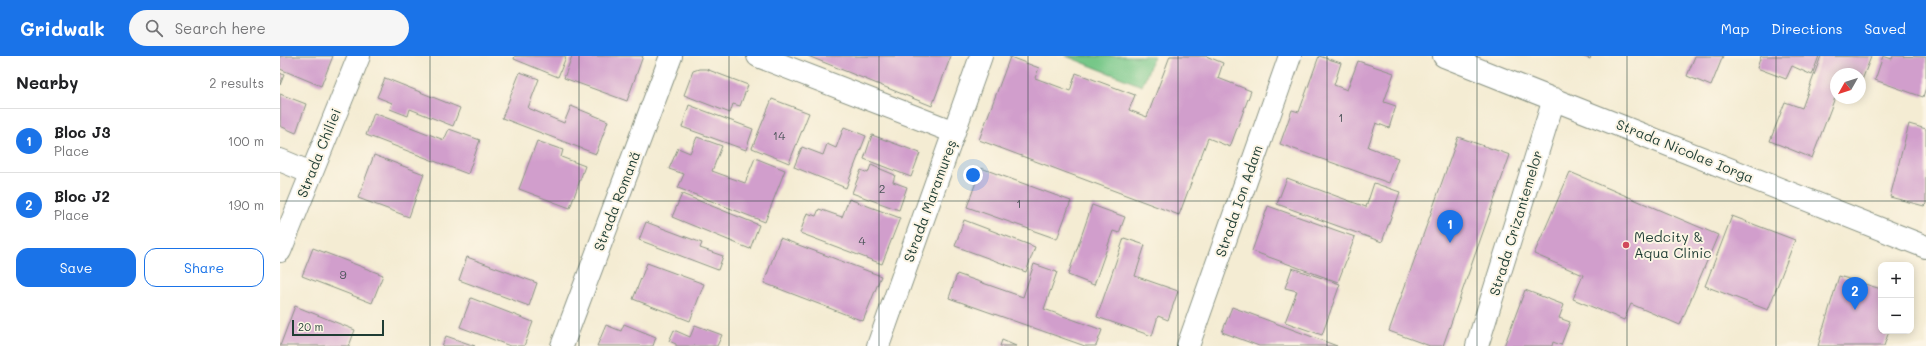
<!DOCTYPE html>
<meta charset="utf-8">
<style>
:root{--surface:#fff;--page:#f6f6f6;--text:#202124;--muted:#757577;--line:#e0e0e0;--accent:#1a73e8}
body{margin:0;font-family:Mali,sans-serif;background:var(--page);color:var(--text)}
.controls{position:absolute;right:12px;bottom:12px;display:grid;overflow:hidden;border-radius:8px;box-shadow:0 2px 10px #0003}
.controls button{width:36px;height:36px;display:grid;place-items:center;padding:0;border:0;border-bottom:1px solid var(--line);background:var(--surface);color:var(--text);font:20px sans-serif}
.compass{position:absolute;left:1550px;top:12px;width:36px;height:36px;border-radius:50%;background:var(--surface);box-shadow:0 2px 10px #0003;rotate:231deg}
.scale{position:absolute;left:12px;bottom:10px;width:92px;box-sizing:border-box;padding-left:4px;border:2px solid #1f3d34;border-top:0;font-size:11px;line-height:14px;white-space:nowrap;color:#1f3d34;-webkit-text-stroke:3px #fcf5e5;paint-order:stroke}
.you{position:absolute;left:693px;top:119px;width:14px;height:14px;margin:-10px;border:3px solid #fff;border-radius:50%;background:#1a73e8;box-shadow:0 0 0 6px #1a73e833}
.badge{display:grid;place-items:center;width:26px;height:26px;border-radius:50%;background:var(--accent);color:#fff;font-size:13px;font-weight:700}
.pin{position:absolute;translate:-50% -33px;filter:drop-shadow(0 1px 2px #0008)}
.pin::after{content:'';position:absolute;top:21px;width:14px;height:12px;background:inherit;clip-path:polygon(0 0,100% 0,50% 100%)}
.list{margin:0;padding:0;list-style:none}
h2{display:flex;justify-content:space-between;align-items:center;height:52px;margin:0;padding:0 16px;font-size:17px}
h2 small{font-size:13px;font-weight:400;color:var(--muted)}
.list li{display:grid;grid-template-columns:26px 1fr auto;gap:12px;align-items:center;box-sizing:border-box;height:64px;padding:0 16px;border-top:1px solid var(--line)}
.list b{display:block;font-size:15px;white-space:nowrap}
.list p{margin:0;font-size:13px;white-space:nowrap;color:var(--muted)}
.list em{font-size:13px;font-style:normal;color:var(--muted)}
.actions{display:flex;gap:8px;padding:12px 16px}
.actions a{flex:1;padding:9px 0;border:1px solid var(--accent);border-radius:12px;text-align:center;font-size:14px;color:var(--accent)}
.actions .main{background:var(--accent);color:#fff}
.icon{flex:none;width:22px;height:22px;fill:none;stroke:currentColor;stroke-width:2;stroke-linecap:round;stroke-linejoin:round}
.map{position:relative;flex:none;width:1646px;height:290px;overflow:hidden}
header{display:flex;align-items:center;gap:24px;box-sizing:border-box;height:56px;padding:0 20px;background:var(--accent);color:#fff}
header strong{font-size:19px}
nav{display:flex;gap:22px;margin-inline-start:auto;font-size:14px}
.search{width:280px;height:36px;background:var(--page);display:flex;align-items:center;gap:10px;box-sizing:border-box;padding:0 14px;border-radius:22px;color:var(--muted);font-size:15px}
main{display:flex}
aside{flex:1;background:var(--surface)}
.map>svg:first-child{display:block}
</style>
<header>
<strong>Gridwalk</strong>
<div class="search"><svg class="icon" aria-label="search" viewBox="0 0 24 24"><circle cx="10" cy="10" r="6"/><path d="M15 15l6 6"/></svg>Search here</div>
<nav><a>Map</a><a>Directions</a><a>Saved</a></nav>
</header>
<main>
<aside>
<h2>Nearby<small>2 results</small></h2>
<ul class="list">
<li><span class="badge">1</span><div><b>Bloc J3</b><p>Place</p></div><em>100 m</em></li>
<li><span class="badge">2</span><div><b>Bloc J2</b><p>Place</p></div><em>190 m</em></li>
</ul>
<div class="actions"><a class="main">Save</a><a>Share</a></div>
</aside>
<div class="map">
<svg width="1646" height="290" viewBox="0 0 1646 290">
<rect width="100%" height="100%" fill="#fcf5e5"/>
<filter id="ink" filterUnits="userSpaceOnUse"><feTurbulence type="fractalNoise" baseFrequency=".025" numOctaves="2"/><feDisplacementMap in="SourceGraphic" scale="8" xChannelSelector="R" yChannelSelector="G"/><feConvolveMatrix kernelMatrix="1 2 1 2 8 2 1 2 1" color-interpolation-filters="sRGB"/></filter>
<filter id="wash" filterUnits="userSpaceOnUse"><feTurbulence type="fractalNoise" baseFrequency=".012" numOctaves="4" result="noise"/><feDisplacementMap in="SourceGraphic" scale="16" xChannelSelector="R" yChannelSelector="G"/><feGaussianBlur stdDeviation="0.9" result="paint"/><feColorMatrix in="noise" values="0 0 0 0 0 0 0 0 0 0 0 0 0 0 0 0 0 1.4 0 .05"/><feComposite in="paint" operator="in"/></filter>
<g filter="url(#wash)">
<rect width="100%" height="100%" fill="#f4ecd3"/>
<!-- green -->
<path fill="#76c788" stroke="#4a825e" d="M 786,0 L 874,0 L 862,30 Z"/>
<g id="blocks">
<!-- building -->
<path fill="#d19ecc" d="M 0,0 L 53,0 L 41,30 L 0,13 Z
M 235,0 L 284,0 L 286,1 L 278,21 L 234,3 Z
M 292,0 L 363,0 L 347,45 L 284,22 Z
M 528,0 L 671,0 L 652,50 Z
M 890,0 L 926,0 L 943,7 L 938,22 L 971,35 L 950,91 L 928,82 L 899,159 L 699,84 L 730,1 L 759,12 L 755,22 L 790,35 L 796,17 L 855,39 L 849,54 L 867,61 Z
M 1039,0 L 1061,7 L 1054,29 L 1067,34 L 1078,5 L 1114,17 L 1104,46 L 1116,50 L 1109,72 L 1096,67 L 1088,91 L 1118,102 L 1109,127 L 1000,88 L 1012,54 L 1019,56 Z
M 1302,0 L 1311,0 L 1310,3 Z
M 1415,0 L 1443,0 L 1431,30 L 1407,20 Z
M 1481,0 L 1539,0 L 1532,19 L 1512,10 L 1506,23 L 1477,12 Z
M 1541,0 L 1591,1 L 1582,24 L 1580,24 L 1580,18 L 1556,18 L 1556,39 L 1532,102 L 1490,85 L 1505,46 L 1522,52 Z
M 1603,0 L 1612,3 L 1613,0 L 1646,1 L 1646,31 L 1643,41 L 1595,24 Z
M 419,13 L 426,13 L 468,29 L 460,50 L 453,48 L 450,57 L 404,39 L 413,15 Z
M 240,16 L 259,23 L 248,52 L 284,67 L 291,50 L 328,65 L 316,98 L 222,62 Z
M 0,17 L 4,19 L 0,29 Z
M 105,22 L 180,52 L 173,70 L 130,53 L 128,60 L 110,53 L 112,47 L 97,41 Z
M 0,38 L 26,48 L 16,77 L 0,70 Z
M 492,43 L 529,57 L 509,107 L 472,92 Z
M 409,49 L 473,73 L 466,94 L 402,71 Z
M 94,57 L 164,84 L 169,73 L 200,84 L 188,118 L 86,79 Z
M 1629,68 L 1646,73 L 1646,148 L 1644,150 L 1610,141 Z
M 564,71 L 586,80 L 566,132 L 514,111 L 522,91 L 543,99 L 547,88 L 556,92 Z
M 592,79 L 640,97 L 631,121 L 584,103 Z
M 417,81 L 442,90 L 432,115 L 465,127 L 475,102 L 505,114 L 485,166 L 398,132 L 404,118 L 389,113 L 398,92 L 410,97 Z
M 1178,81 L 1230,99 L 1163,290 L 1150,290 L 1109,275 Z
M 257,85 L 283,94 L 281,101 L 305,110 L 290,152 L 239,133 Z
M 94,99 L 144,118 L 129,161 L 78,142 Z
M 591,109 L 615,119 L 613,126 L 627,131 L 619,154 L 572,137 L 581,114 L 588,117 Z
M 701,112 L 791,145 L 777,183 L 687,151 Z
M 1290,116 L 1438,179 L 1400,269 L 1351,248 L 1344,264 L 1293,243 L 1303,219 L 1254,198 Z
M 1007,122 L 1086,151 L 1094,127 L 1120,136 L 1102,186 L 997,148 Z
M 402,138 L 479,169 L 470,193 L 392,161 Z
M 569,143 L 620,162 L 602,208 L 520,177 L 527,157 L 536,160 L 539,153 L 562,161 Z
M 812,149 L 845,161 L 839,177 L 833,175 L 814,229 L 788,219 Z
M 988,150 L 1075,181 L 1058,226 L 972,195 Z
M 1452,160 L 1515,184 L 1488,254 L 1425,230 Z
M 684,164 L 755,191 L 746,216 L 675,190 Z
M 366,166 L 422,187 L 420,192 L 443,200 L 438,214 L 359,184 Z
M 500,182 L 601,220 L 583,265 L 484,227 Z
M 844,182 L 865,189 L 855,220 L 898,235 L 888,264 L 878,260 L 872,280 L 817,261 Z
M 33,192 L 103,219 L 92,247 L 22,220 Z
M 187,201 L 257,227 L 249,250 L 179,224 Z
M 367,207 L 424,228 L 410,265 L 353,243 Z
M 754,208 L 777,216 L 764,253 L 822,274 L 816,290 L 805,290 L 669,242 L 677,218 L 743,241 Z
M 1012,212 L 1060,228 L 1042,279 L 1005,266 L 1017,235 L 1005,232 Z
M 1559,220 L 1601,233 L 1601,275 L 1609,275 L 1604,290 L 1538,290 Z
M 1245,234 L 1284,249 L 1279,262 L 1290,266 L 1281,289 L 1273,286 L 1272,290 L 1224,290 Z
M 191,242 L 253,266 L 244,290 L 230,290 L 180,271 Z
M 15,250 L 75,274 L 69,290 L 0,290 Z
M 952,251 L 1057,290 L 979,290 L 942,276 Z
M 344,268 L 376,281 L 373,290 L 317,290 L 326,269 L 341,275 Z
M 415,269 L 442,279 L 437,290 L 396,290 L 396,288 L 389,285 L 394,274 L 410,281 Z
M 166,280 L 195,290 L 162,290 Z
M 722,284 L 736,290 L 720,290 Z"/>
</g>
</g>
<g filter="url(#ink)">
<use href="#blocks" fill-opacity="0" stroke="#8a9484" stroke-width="1"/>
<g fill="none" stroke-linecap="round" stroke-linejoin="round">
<!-- minor casing -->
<g stroke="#8a9484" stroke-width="24">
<path id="minor" d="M 478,0 L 674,76
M 1164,0 L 1646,191
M 0,104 L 31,117
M 0,195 L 79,0
M 282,290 L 391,0
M 598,290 L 701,0
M 908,290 L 1010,0
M 1197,290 L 1274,43"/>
</g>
<!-- minor -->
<use href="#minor" stroke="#fff" stroke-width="22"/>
</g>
</g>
<!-- grid -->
<path fill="none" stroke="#1f3d34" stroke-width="1" stroke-opacity="0.55" d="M 150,0 L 150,290M 299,0 L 299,290M 449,0 L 449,290M 599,0 L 599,290M 748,0 L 748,290M 898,0 L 898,290M 1047,0 L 1047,290M 1197,0 L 1197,290M 1347,0 L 1347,290M 1496,0 L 1496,290M 0,145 L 1646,145"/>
<!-- markers -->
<circle fill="#d1495b" stroke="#fcf5e5" stroke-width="1.5" cx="1346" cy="189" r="4"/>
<g text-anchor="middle" stroke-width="4" stroke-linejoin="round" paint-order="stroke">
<!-- number labels -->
<g font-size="12" fill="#4c555a">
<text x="1061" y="66">1</text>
<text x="499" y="84">14</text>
<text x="602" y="137">2</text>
<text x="739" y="152">1</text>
<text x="582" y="189">4</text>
<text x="63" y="223">9</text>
</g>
<!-- street labels -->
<g font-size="14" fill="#1f3d34" stroke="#fcf5e5">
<text transform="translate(1405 95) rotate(22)" y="5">Strada Nicolae Iorga</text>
<text transform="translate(39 97) rotate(-68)" y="5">Strada Chiliei</text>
<text transform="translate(337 145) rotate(-69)" y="5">Strada Romană</text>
<text transform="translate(650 145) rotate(-70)" y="5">Strada Maramureș</text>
<text transform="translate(959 145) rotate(-71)" y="5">Strada Ion Adam</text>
<text transform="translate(1236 167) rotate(-73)" y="5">Strada Crizantemelor</text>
</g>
<!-- poi labels -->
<g font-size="14" fill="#1f3d34" stroke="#fcf5e5" text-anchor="start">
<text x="1354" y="186">Medcity &amp;<tspan x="1354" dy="16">Aqua Clinic</tspan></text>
</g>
</g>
</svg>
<div class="controls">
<button>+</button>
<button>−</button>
</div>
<svg class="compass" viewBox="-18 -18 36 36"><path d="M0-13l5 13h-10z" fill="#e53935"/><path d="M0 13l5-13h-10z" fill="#757577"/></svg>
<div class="scale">20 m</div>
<div class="you"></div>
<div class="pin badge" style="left:1170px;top:187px">1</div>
<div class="pin badge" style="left:1575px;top:254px">2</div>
</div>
</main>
